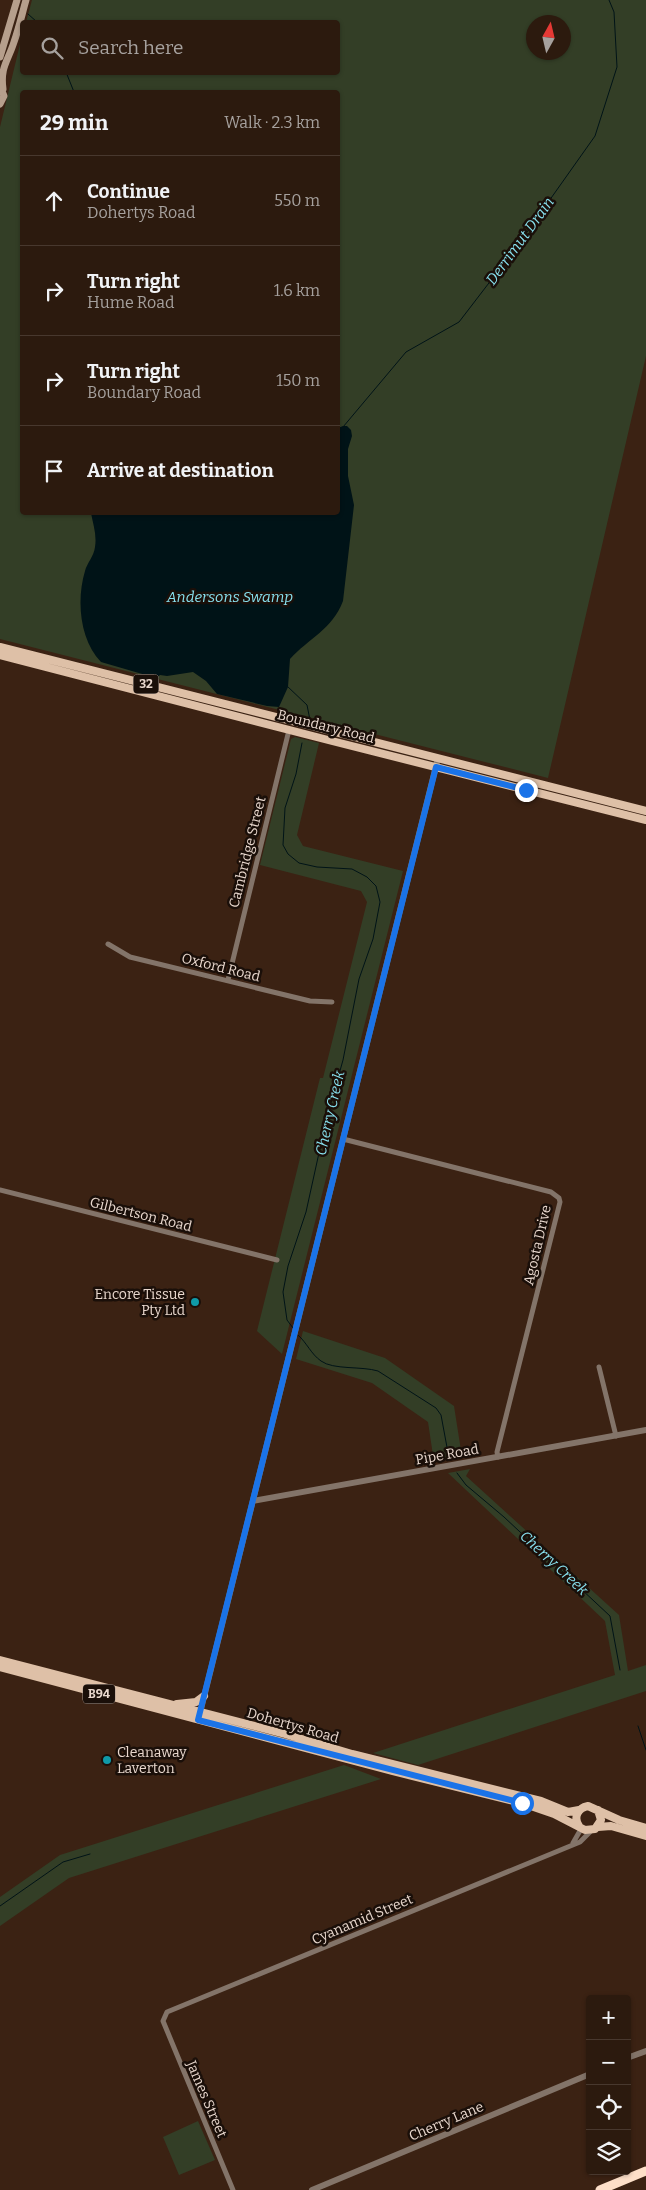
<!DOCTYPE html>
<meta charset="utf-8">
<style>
:root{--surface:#2c1a0e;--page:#38271c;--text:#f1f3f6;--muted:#a6a19e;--line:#48382e}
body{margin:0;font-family:Bitter,serif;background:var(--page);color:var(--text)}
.controls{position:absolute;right:15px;bottom:15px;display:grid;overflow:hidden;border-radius:5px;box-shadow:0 1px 4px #0004}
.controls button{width:45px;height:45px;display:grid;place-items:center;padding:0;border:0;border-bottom:1px solid var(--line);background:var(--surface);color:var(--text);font:25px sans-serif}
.compass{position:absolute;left:526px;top:15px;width:45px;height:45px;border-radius:50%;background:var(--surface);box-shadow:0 1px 4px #0004;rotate:8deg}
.stop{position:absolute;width:15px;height:15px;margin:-11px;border:4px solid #1a73e8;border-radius:50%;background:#fff}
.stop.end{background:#1a73e8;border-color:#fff;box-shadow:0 1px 5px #0008}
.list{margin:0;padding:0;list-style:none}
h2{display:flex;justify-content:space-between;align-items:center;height:65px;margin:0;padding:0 20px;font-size:21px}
h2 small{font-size:16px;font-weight:400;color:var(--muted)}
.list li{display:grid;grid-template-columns:32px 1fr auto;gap:15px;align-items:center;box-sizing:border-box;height:90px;padding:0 20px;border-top:1px solid var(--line)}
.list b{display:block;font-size:19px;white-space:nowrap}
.list p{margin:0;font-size:16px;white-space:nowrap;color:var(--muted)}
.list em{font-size:16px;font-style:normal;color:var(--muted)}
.icon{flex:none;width:28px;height:28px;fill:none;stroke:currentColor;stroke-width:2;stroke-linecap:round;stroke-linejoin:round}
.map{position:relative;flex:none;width:646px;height:2190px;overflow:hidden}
.search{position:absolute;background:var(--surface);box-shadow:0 1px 4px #0004;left:20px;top:20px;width:320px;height:55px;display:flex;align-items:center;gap:12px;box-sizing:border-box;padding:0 18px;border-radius:5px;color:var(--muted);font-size:19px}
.panel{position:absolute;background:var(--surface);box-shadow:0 1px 4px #0004;left:20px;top:90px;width:320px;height:425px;border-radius:5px}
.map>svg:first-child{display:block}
</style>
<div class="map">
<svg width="646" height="2190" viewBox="0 0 646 2190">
<rect width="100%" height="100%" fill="#3b2213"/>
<!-- green -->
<path fill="#333e26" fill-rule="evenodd" d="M 32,0 L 646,0 L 646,356 L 548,778 L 0,639 L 0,127 L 22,36 L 22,72 L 338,72 L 338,22 L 26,22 ZM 534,22 L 564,22 L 564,52 L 534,52 ZM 22,92 L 338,92 L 338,512 L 22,512 Z
M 295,737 L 319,743 L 297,835 L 303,846 L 403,871 L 282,1354 L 257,1331 L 320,1078 L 323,1078 L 367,902 L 361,891 L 260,865 L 291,739 Z
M 303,1331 L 385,1358 L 454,1406 L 462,1457 L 434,1462 L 428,1422 L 372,1383 L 296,1359 Z
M 470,1469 L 466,1476 L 619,1615 L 628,1671 L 646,1665 L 646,1691 L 418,1765 L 373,1753 L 615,1675 L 605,1621 L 448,1473 Z
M 344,1765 L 381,1779 L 69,1878 L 0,1926 L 0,1897 L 60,1855 Z
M 198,2121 L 215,2160 L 179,2175 L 163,2137 Z"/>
<!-- water -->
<path fill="#001317" d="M 343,426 L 347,426 L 351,430 L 352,436 L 348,449 L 348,476 L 354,505 L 343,601 C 332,630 309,638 290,659 L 288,687 L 279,707 L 267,706 L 217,694 L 206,681 L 193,672 L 167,676 L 160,675 L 156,678 L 101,662 C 80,640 76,601 85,571 C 87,563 94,556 95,547 C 97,535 93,524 91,513 L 338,512 L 338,428 Z"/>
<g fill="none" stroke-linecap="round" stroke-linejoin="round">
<!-- stream -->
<path stroke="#001317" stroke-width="1" d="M 28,14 L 37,22
M 66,72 L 74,92
M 343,427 L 406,352 L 459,322 L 515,249 L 595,136 L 617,67 L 614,12 L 609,0
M 287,686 L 307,705 L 310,720
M 293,1328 L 287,1320 L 283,1292 L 288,1266 L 306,1212 L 326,1121 L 343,1060 L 359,979 L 373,939 L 380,902 L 376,886 L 367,877 L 352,869 L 317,867 L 299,863 L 288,854 L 283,845 L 285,808 L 296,774 L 302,743
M 298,1335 C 307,1343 311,1354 321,1361 C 333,1370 362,1366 378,1371 L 436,1408 L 441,1415 L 449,1458
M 457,1473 L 466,1485 L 504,1517 L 610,1616 L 620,1670
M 638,1726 L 646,1750
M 0,1906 L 63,1862 L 90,1854"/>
<!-- minor -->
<path stroke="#837469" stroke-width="5" d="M 108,944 L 130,957 L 310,1001 L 332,1002
M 228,980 L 289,730
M 343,1139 L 551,1192 L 559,1198 L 560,1202 L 497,1452 L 498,1457
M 0,1190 L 277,1260
M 599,1367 L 616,1436
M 573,1843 L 581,1829
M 233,2190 L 163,2021 L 167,2012 L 580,1842 L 592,1830"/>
<!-- tertiary -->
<path stroke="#837469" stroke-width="6" d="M 253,1501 L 646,1430
M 200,1713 L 438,758
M 627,2058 L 646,2051
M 312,2190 L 590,2074"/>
<!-- secondary -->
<path stroke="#b69f8c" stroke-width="7" d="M 0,57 L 17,0
M 3,89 C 0,67 8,61 14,42 C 19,28 22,14 26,0
M 0,104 L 4,96 L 0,86"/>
<!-- primary -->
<path stroke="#dec0a7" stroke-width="8" d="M 0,647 L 646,811
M 0,655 L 332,741 L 646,820
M 0,1660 L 285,1734 L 352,1754 L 541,1801 L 568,1812 L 579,1810
M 0,1667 L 392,1771 L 522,1803 L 554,1814 L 585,1830 L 595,1829 L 601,1820 L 598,1810
M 177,1704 L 196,1702 L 204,1696
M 579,1826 C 573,1817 578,1808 588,1806 L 619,1820 L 646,1828
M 598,1827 L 611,1826 L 646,1836"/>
<!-- motorway -->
<path stroke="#fddfc8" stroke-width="9" d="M 600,2190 L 646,2171"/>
</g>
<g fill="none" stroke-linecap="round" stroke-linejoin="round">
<!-- route -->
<path stroke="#1a73e8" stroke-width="6" d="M 522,1803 L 198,1720 L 436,767 L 526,790"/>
</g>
<!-- markers -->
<g fill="#0f9aa8" stroke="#1a0f09" stroke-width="2">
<circle cx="195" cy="1302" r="5"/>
<circle cx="107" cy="1760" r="5"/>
</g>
<g text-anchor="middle" stroke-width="5" stroke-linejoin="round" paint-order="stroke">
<!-- shield labels -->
<g fill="#1a0f09" stroke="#ab9c93" stroke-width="1">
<rect x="133.5" y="674.5" width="25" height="19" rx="4"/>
<rect x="83" y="1684.5" width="32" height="19" rx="4"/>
</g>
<g font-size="12" font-weight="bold" fill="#e9d8ce">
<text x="146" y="688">32</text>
<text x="99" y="1698">B94</text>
</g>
<!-- street labels -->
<g font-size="14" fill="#e9d8ce" stroke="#1a0f09">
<text transform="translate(326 726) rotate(14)" y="5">Boundary Road</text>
<text transform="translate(247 852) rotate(-76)" y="5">Cambridge Street</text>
<text transform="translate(221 967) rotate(14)" y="5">Oxford Road</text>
<text transform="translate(141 1214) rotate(14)" y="5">Gilbertson Road</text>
<text transform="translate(537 1245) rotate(-77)" y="5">Agosta Drive</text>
<text transform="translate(447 1454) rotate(-10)" y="5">Pipe Road</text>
<text transform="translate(293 1725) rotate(16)" y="5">Dohertys Road</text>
<text transform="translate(362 1919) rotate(-23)" y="5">Cyanamid Street</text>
<text transform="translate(207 2099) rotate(67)" y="5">James Street</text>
<text transform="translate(446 2121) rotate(-23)" y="5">Cherry Lane</text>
</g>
<!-- poi labels -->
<g font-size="14" fill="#e9d8ce" stroke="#1a0f09" text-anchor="end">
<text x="185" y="1299">Encore Tissue<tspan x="185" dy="16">Pty Ltd</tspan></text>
<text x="117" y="1757" text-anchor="start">Cleanaway<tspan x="117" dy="16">Laverton</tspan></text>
</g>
<!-- water labels -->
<g font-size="15" font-style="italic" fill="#87dfed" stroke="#1a0f09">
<text transform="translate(520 241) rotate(-54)" y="5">Derrimut Drain</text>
<text x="230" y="602">Andersons Swamp</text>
<text transform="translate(330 1113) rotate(-77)" y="5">Cherry Creek</text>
<text transform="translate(554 1563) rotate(43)" y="5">Cherry Creek</text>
</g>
</g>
</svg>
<div class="controls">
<button>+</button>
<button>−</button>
<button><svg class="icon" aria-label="locate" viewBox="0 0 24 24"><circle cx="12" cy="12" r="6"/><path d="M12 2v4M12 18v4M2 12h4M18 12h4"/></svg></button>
<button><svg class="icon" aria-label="layers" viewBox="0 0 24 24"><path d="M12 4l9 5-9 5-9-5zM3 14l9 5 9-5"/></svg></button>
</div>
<svg class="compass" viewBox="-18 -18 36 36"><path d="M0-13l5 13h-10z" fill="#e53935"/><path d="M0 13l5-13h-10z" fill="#a6a19e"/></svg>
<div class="stop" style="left:522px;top:1803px"></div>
<div class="stop end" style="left:526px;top:790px"></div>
<div class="search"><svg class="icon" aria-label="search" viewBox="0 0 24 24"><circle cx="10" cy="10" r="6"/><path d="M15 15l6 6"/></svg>Search here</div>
<section class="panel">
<h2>29 min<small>Walk · 2.3 km</small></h2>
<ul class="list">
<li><svg class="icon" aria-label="ahead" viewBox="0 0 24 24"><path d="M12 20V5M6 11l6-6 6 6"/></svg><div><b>Continue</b><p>Dohertys Road</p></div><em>550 m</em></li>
<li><svg class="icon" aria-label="right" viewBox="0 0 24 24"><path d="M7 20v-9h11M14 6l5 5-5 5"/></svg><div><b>Turn right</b><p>Hume Road</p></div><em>1.6 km</em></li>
<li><svg class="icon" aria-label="right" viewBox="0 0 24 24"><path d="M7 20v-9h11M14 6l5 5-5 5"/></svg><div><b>Turn right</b><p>Boundary Road</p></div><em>150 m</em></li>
<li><svg class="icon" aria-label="arrive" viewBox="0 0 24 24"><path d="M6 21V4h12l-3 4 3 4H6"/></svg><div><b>Arrive at destination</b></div></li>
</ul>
</section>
</div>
